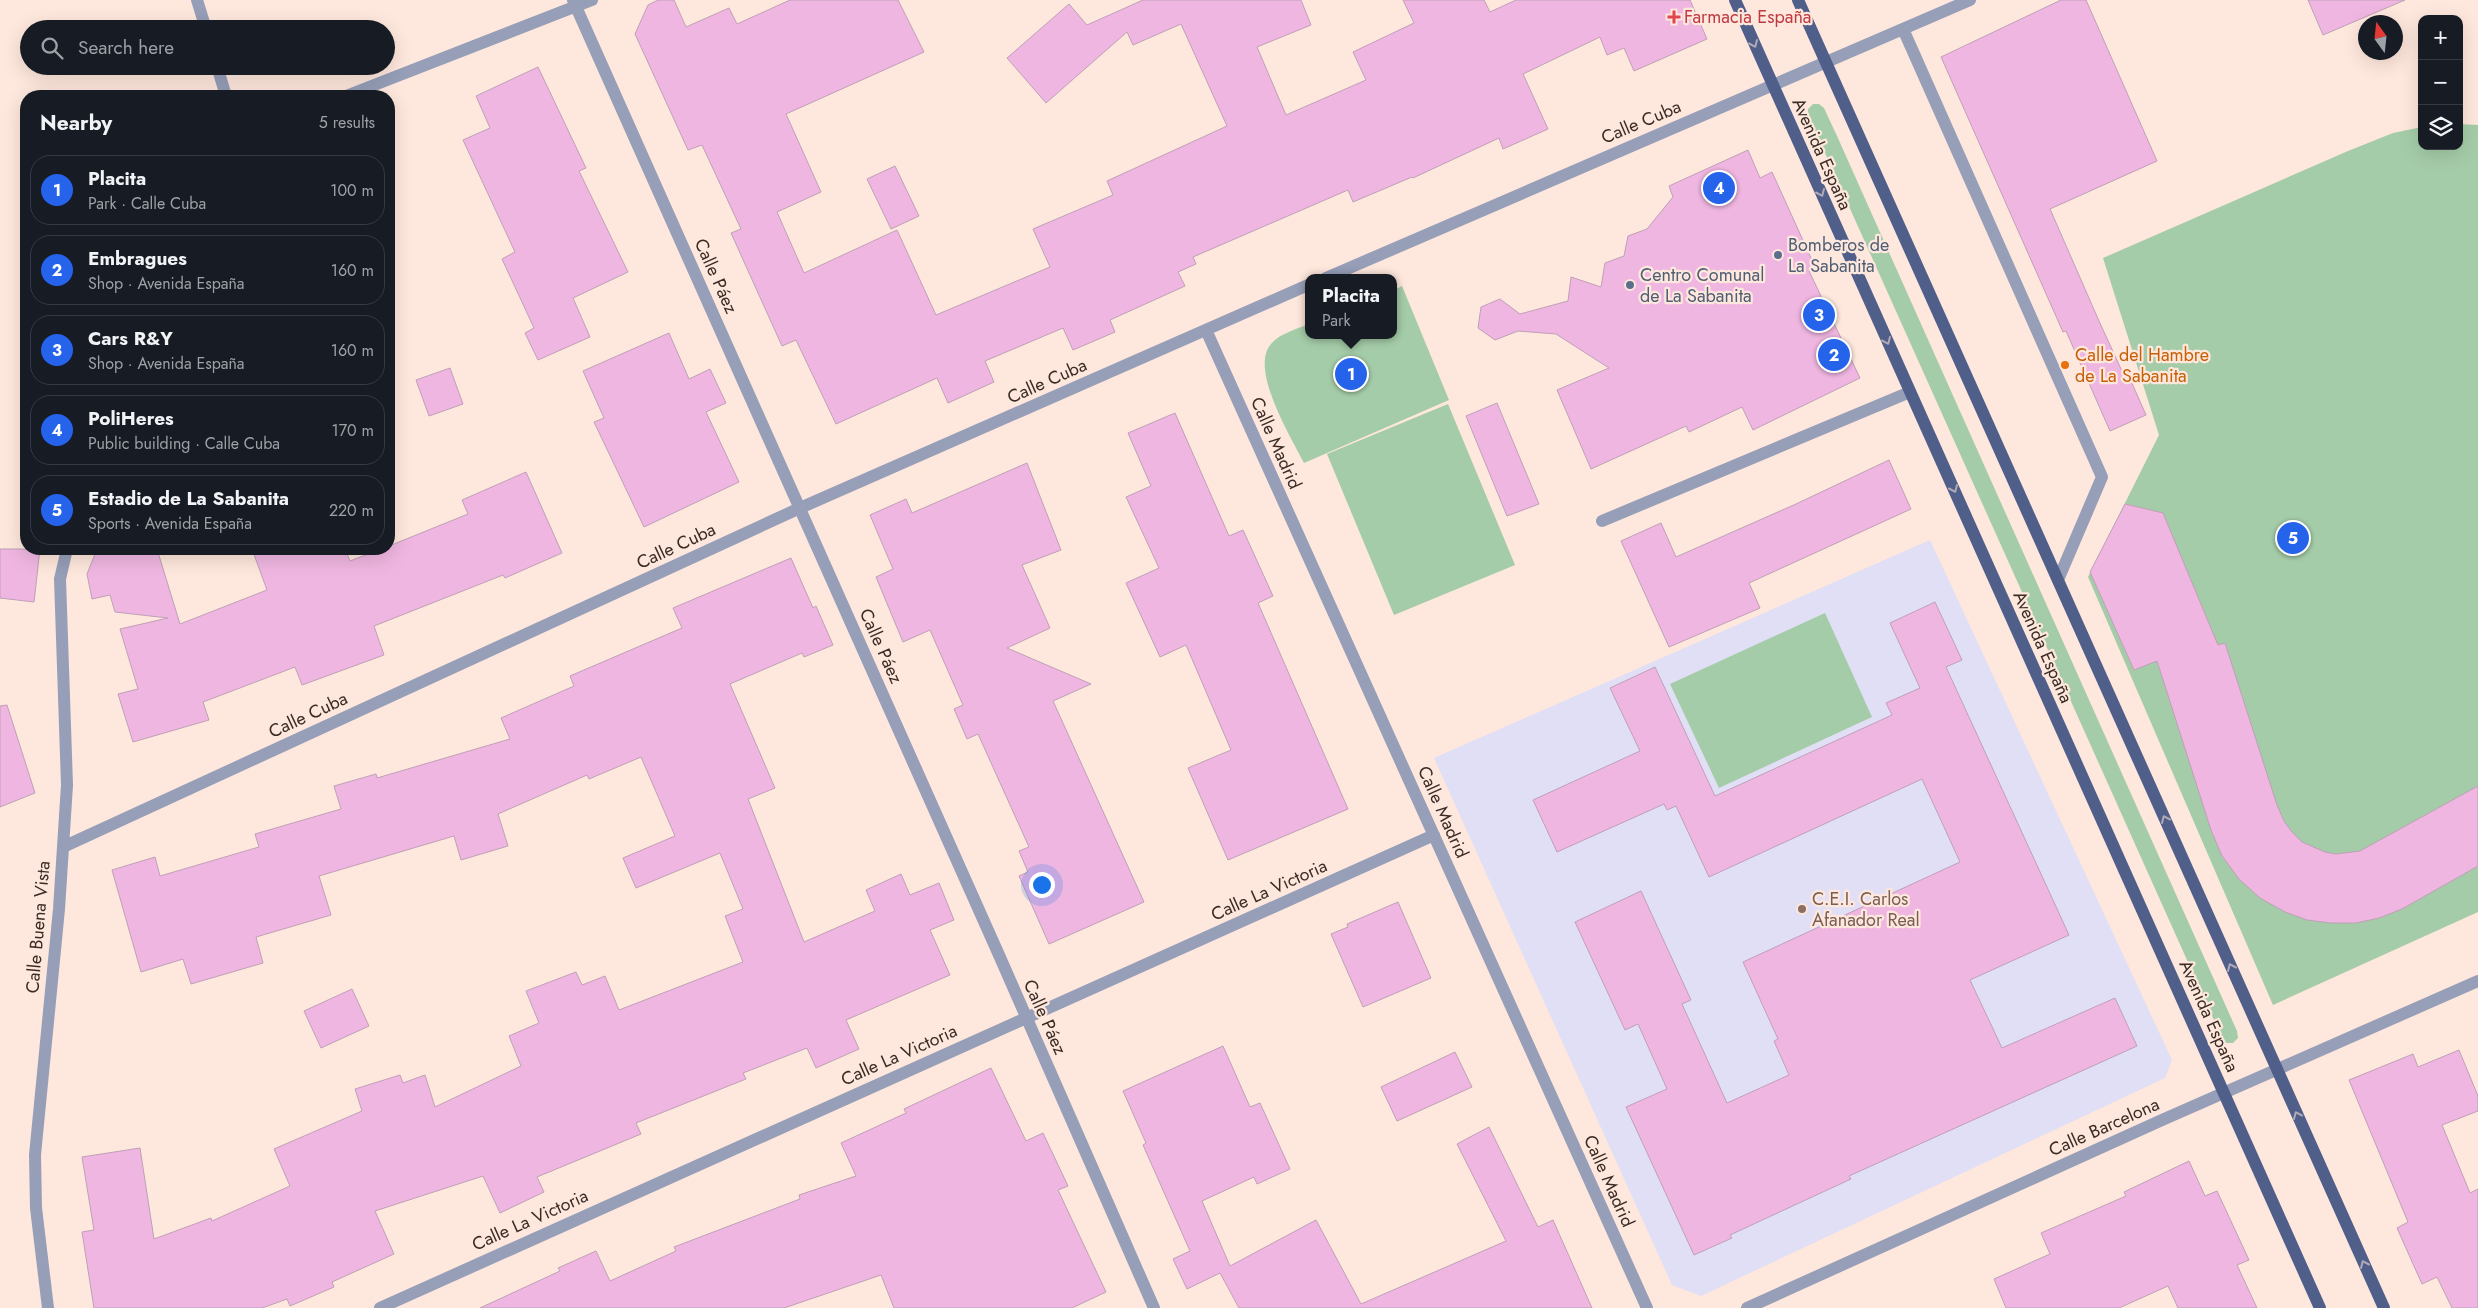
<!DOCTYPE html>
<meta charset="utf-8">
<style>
:root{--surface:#171b24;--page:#20242c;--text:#f1f3f6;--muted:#9ea1a6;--line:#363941;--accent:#2563eb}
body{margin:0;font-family:Jost,sans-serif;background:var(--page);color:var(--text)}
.controls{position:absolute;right:15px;top:15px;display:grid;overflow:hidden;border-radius:10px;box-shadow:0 5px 20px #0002}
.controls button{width:45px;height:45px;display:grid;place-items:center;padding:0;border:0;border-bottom:1px solid var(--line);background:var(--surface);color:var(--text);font:25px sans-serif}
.compass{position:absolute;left:2358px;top:15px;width:45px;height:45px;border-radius:50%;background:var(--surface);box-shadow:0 5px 20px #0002;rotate:345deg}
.you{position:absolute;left:1041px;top:884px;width:18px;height:18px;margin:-12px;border:4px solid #fff;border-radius:50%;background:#1a73e8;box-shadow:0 0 0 8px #1a73e833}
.badge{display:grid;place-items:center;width:32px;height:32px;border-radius:50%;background:var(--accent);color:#fff;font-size:16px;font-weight:700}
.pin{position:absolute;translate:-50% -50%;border:2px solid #fff;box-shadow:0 1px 5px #0006}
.popup{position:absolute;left:1305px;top:274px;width:92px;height:65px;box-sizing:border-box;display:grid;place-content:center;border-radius:10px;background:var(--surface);filter:drop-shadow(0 1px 4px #0005);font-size:16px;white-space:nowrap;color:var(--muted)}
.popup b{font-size:19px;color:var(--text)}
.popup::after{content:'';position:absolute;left:50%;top:100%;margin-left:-10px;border:10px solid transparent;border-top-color:var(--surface)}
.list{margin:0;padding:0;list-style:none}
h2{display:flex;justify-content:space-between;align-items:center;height:65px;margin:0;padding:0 20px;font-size:21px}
h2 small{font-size:16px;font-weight:400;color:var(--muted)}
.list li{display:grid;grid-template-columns:32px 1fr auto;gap:15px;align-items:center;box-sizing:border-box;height:70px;margin:0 10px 10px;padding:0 10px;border:1px solid var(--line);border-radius:20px}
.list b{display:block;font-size:19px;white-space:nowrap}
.list p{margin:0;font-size:16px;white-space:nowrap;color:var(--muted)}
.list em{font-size:16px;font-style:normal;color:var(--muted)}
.icon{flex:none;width:28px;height:28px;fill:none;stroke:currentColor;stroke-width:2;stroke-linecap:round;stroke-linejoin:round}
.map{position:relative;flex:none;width:2478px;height:1308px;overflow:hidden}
.search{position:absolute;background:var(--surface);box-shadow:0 5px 20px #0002;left:20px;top:20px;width:375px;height:55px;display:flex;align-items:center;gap:12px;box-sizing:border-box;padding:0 18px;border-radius:28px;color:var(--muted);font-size:19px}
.panel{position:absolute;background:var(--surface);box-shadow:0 5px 20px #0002;left:20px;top:90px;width:375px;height:465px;border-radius:20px}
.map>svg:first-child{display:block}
</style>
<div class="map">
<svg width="2478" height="1308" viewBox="0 0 2478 1308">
<rect width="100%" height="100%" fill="#fee7dc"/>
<!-- education -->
<path fill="#e1dff5" d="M 1930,540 L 2172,1060 L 2165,1078 L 1701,1296 L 1672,1285 L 1434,758 Z"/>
<!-- green -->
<path fill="#a5cca8" d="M 1813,104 L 1819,104 L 1824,108 L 1837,136 L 2237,1031 L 2238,1038 L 2233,1043 L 2226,1043 L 2222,1038 L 1808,115 L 1808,109 Z
M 2459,124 L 2478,125 L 2478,912 L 2273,1005 L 2088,577 L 2159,435 L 2103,258 L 2348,151 L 2393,133 L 2422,127 L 2422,146 L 2459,146 Z
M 1402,286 L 1449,400 L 1304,463 C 1291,437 1249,369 1271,344 C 1280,333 1296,330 1308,324 L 1308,335 L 1394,335 L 1394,290 Z
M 1448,404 L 1515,565 L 1394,615 L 1327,454 Z
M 1825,613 L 1872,717 L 1719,788 L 1670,684 Z"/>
<!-- building -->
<path fill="#efb6e1" stroke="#bfa0b7" d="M 658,0 L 674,0 L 686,27 L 729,8 L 737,24 L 790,0 L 898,0 L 924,52 L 786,114 L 821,192 L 777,212 L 804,273 L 897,230 L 936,315 L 1050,267 L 1033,229 L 1113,195 L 1107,181 L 1227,126 L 1181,24 L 1133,45 L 1127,32 L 1046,103 L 1007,58 L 1069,4 L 1087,25 L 1143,0 L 1301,0 L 1311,25 L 1257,47 L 1286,115 L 1366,80 L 1353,52 L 1414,23 L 1403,0 L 1484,0 L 1490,12 L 1516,0 L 1690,0 L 1707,39 L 1634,71 L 1624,48 L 1607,55 L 1600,37 L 1523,74 L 1548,129 L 1503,149 L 1499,138 L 1413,178 L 1412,177 L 1353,202 L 1348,190 L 1193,257 L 1196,264 L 1178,272 L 1185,286 L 1110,320 L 1115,332 L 1073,350 L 1063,328 L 985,361 L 994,382 L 948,403 L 937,378 L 836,424 L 796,340 L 782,346 L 731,233 L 741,229 L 702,145 L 688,150 L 635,34 L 648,5 Z
M 2061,0 L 2086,0 L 2157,161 L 2050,209 L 2099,321 L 2127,382 L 2131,381 L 2146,415 L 2110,431 L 2066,331 L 2063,332 L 1941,57 Z
M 2308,0 L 2405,0 L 2323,35 Z
M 538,67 L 586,168 L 579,171 L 628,272 L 573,298 L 590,337 L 538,360 L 525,333 L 534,328 L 502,259 L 515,252 L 463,140 L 490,128 L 476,96 Z
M 1748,150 L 1760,178 L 1772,172 L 1816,269 L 1809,271 L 1860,378 L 1753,430 L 1742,407 L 1689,432 L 1686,426 L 1591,469 L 1557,390 L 1609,368 L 1556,334 L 1518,331 L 1495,340 L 1478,328 L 1481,307 L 1500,299 L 1520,314 L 1568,301 L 1571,277 L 1601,287 L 1605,263 L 1624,256 L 1628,236 L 1647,229 L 1673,197 L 1669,186 Z
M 895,166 L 919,216 L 891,229 L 867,179 Z
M 669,333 L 689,379 L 710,369 L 726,403 L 706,412 L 739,482 L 644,527 L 594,422 L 604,418 L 583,371 Z
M 450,368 L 463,404 L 429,416 L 416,380 Z
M 1497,403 L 1539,504 L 1507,516 L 1466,416 Z
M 1175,413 L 1229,536 L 1243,530 L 1273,596 L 1258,603 L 1348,809 L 1228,860 L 1188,768 L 1231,750 L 1186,645 L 1160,657 L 1126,583 L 1159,568 L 1126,497 L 1151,486 L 1128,433 Z
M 1889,460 L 1911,509 L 1749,583 L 1760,608 L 1669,647 L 1621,541 L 1661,523 L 1676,557 L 1796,504 Z
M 1027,463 L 1061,550 L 1022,565 L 1050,628 L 1007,648 L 1091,684 L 1053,701 L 1144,902 L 1049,944 L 1019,876 L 1028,872 L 1019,851 L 1029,847 L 978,734 L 967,739 L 954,709 L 963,705 L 930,630 L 903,642 L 876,577 L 893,569 L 870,515 L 906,499 L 912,513 Z
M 526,472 L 562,553 L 505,578 L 503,575 L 374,626 L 384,655 L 302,685 L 295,667 L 203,702 L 209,720 L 133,742 L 118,694 L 138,689 L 120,629 L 168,618 L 115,612 L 110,595 L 92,599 L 87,574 L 97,549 L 157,549 L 180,624 L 267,590 L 252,549 L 345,549 L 350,561 L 381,549 L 389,549 L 389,546 L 468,514 L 462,500 Z
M 2125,504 L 2163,513 L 2218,645 L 2225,643 L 2277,805 L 2284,821 L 2292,832 L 2302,842 L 2325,852 L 2336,854 L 2360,851 L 2478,786 L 2478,866 L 2402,909 L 2379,918 L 2356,923 L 2331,923 L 2307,920 L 2285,912 L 2260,898 L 2239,879 L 2222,856 L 2211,830 L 2157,661 L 2134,670 L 2090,572 Z
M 0,549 L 40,549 L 34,602 L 0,598 Z
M 791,558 L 813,608 L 816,606 L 833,645 L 804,657 L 802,653 L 730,684 L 775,788 L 748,799 L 804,942 L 875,911 L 866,890 L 901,874 L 910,895 L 939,883 L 954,920 L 930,930 L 950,975 L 846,1020 L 859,1049 L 816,1068 L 807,1048 L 743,1073 L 746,1079 L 636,1123 L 641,1134 L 537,1177 L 544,1192 L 500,1213 L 483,1176 L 375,1211 L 394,1254 L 332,1282 L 334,1287 L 290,1306 L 287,1299 L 262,1308 L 94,1308 L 82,1232 L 94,1230 L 82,1157 L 140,1148 L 154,1239 L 211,1218 L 212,1221 L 290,1186 L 274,1149 L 362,1111 L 355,1089 L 400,1075 L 403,1083 L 425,1075 L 435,1107 L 521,1066 L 509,1036 L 539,1023 L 526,991 L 576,972 L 582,985 L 605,976 L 619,1010 L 743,962 L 725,916 L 743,909 L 720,853 L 636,888 L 623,858 L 675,836 L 641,757 L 589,779 L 587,775 L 498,814 L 508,846 L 461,860 L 454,836 L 319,876 L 331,915 L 256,937 L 263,963 L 191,984 L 183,959 L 141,972 L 112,870 L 155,857 L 160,876 L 259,847 L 255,834 L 341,809 L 334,786 L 376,774 L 377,778 L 510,739 L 501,718 L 574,686 L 570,676 L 682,628 L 673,608 Z
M 1935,602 L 1962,660 L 1946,667 L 2069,935 L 1970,980 L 2002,1048 L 2115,998 L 2137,1046 L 1849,1176 L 1851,1179 L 1730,1235 L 1732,1238 L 1694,1255 L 1626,1107 L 1667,1089 L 1638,1024 L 1625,1030 L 1575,922 L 1641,891 L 1691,1000 L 1682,1004 L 1727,1103 L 1789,1075 L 1774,1041 L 1778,1039 L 1743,962 L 1960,862 L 1922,779 L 1709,877 L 1676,806 L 1667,810 L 1664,804 L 1557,852 L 1533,800 L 1640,751 L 1610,688 L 1655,667 L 1715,796 L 1892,715 L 1886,703 L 1920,688 L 1890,623 Z
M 7,705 L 35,793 L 0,807 L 0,706 Z
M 1398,902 L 1431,978 L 1363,1007 L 1331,934 L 1348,927 L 1347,924 Z
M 352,989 L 369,1026 L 321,1048 L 304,1011 Z
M 1223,1046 L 1250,1107 L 1260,1103 L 1290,1169 L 1257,1184 L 1254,1177 L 1202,1201 L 1230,1266 L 1316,1220 L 1361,1304 L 1506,1241 L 1457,1144 L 1489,1127 L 1538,1227 L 1553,1220 L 1592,1308 L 1239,1308 L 1220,1273 L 1187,1289 L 1173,1259 L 1190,1251 L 1143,1145 L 1146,1143 L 1123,1091 Z
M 2459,1050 L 2478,1096 L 2478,1111 L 2442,1125 L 2470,1193 L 2478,1189 L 2478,1308 L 2452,1308 L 2437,1277 L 2422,1284 L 2397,1228 L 2408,1222 L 2349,1080 L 2413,1054 L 2418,1067 Z
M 1455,1052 L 1472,1087 L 1397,1121 L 1381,1087 Z
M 991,1068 L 1026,1141 L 1043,1133 L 1068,1186 L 1058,1190 L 1106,1292 L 1072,1308 L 894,1308 L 881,1275 L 784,1308 L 480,1308 L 560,1271 L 558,1268 L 596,1251 L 610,1281 L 676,1251 L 674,1247 L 800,1199 L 799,1195 L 856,1176 L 841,1143 L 906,1113 L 904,1109 Z
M 2189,1161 L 2205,1196 L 2217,1191 L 2249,1260 L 2237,1265 L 2257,1308 L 2178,1308 L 2168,1286 L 2119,1308 L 2006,1308 L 1994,1279 L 2050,1254 L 2041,1233 L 2126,1196 L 2124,1192 Z"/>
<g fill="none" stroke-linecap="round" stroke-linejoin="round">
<!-- minor -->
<path stroke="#969eb8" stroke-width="12" d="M 197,0 L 206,29
M 573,0 L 999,955 L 1154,1308
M 1903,29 L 2102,477 L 2058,580
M 217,66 L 226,96
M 346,96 L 592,0
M 1326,278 L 1970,0
M 1206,330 L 1647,1308
M 1602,521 L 1910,392
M 63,847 L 800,508 L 1308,285
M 48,1308 L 36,1208 L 35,1155 L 59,909 L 67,785 L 60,579 L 67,549
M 380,1308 L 1434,835
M 1747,1308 L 2162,1120 L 2478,981"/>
<!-- major -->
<path stroke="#505e8a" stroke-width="12" d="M 1735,0 L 2320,1308
M 1798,0 L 2384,1308"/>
</g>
<!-- one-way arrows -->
<defs><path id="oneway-chevron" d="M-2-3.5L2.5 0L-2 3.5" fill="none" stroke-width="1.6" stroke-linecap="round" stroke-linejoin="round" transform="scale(1.25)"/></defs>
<g stroke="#b0a9b7">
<use href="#oneway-chevron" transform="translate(1754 44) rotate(66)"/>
<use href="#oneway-chevron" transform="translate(1821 193) rotate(66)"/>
<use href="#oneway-chevron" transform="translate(1887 341) rotate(66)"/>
<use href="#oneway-chevron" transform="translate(1954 489) rotate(66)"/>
<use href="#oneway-chevron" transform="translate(2165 819) rotate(-114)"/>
<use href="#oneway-chevron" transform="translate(2231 967) rotate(-114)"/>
<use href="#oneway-chevron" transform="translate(2297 1115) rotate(-114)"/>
<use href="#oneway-chevron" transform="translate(2364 1264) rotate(-114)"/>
</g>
<!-- markers -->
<path fill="#e0444e" stroke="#fee7dc" stroke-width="2" d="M1671.5 9.5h5v5h5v5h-5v5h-5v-5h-5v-5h5z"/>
<g fill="#5c6f8a" stroke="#fee7dc" stroke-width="2">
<circle cx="1778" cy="255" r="5"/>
<circle cx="1630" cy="285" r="5"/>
</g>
<circle fill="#e8710a" stroke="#fee7dc" stroke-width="2" cx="2065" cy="365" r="5"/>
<circle fill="#8d6e63" stroke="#fee7dc" stroke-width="2" cx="1802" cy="909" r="5"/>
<g text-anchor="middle" stroke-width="4.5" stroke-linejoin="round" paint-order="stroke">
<!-- health labels -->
<g font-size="18" fill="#be3a42" stroke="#fee7dc" text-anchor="start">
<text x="1684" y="23">Farmacia España</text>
</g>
<!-- street labels -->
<g font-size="18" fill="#3a2c25" stroke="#fee7dc">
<text transform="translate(1641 122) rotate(-23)" y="6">Calle Cuba</text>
<text transform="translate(1822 154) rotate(66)" y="6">Avenida España</text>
<text transform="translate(716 276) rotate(66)" y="6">Calle Páez</text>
<text transform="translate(1047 381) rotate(-24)" y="6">Calle Cuba</text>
<text transform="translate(1276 443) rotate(66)" y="6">Calle Madrid</text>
<text transform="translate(676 546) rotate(-25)" y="6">Calle Cuba</text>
<text transform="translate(881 646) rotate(66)" y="6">Calle Páez</text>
<text transform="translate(2043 647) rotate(66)" y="6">Avenida España</text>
<text transform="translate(308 715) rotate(-25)" y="6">Calle Cuba</text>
<text transform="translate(1443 812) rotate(66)" y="6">Calle Madrid</text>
<text transform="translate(1269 890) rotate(-24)" y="6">Calle La Victoria</text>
<text transform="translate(38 927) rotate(-85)" y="6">Calle Buena Vista</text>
<text transform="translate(2209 1016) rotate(66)" y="6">Avenida España</text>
<text transform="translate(1045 1017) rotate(66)" y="6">Calle Páez</text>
<text transform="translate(899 1055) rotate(-24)" y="6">Calle La Victoria</text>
<text transform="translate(2104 1127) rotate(-24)" y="6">Calle Barcelona</text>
<text transform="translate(1609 1181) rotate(66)" y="6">Calle Madrid</text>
<text transform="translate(530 1220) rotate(-24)" y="6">Calle La Victoria</text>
</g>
<!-- service labels -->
<g font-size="18" fill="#4e5e75" stroke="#fee7dc" text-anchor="start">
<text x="1788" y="251">Bomberos de<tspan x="1788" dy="21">La Sabanita</tspan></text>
<text x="1640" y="281">Centro Comunal<tspan x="1640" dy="21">de La Sabanita</tspan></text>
</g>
<!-- food labels -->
<g font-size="18" fill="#c56008" stroke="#fee7dc" text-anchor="start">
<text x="2075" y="361">Calle del Hambre<tspan x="2075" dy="21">de La Sabanita</tspan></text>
</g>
<!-- education labels -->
<g font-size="18" fill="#785e54" stroke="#fee7dc" text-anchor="start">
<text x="1812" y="905">C.E.I. Carlos<tspan x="1812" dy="21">Afanador Real</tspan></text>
</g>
</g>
</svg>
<div class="controls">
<button>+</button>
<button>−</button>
<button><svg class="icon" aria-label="layers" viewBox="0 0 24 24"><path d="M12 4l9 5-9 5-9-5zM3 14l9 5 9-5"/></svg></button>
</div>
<svg class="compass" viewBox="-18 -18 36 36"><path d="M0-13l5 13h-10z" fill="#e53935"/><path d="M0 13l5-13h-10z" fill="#9ea1a6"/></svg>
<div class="you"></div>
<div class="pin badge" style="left:1351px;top:374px">1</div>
<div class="popup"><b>Placita</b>Park</div>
<div class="pin badge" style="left:1834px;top:355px">2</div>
<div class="pin badge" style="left:1819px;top:315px">3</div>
<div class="pin badge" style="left:1719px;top:188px">4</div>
<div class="pin badge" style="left:2293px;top:538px">5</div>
<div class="search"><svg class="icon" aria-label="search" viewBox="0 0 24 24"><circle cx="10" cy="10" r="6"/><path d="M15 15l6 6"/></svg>Search here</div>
<section class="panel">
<h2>Nearby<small>5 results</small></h2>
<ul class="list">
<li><span class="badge">1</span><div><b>Placita</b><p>Park · Calle Cuba</p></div><em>100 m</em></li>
<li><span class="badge">2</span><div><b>Embragues</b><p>Shop · Avenida España</p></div><em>160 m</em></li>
<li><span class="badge">3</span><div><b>Cars R&amp;Y</b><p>Shop · Avenida España</p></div><em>160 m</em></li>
<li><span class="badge">4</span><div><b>PoliHeres</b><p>Public building · Calle Cuba</p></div><em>170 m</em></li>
<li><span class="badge">5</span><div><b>Estadio de La Sabanita</b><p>Sports · Avenida España</p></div><em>220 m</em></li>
</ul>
</section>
</div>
